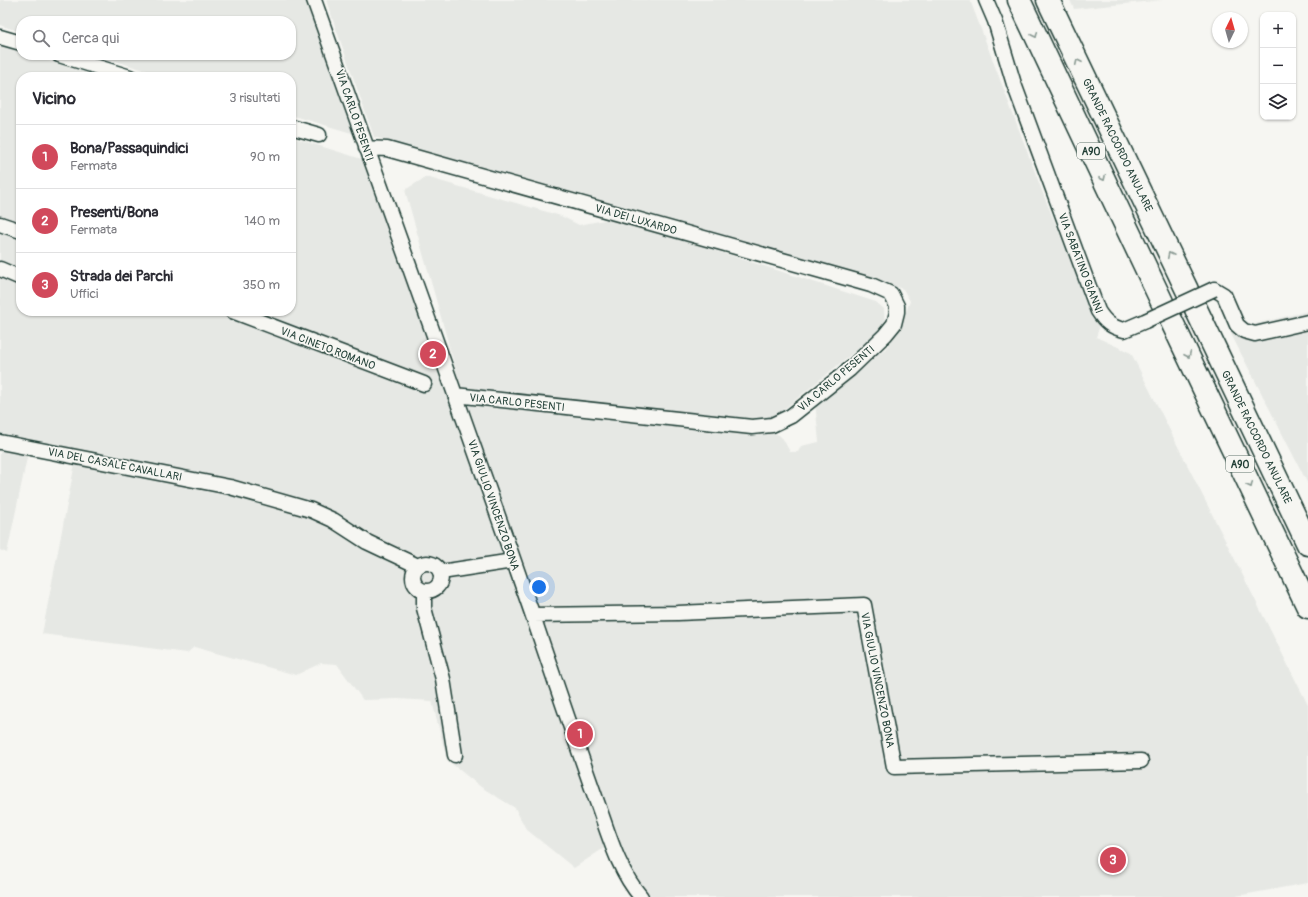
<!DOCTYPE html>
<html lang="it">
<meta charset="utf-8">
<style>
:root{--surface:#fff;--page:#f2f2f3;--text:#2b2b33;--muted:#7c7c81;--line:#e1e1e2;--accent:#d1495b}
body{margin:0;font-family:Pangolin,sans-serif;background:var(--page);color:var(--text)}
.controls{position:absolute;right:12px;top:12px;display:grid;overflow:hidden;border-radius:8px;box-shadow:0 1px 3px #0004}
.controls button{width:36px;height:36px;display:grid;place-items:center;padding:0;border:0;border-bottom:1px solid var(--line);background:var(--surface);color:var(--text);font:20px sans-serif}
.compass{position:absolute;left:1212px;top:12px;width:36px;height:36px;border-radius:50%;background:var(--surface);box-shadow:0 1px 3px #0004;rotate:5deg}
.you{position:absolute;left:539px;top:587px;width:14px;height:14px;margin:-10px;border:3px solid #fff;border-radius:50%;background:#1a73e8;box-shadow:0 0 0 6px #1a73e833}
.badge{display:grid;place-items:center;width:26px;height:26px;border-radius:50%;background:var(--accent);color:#fff;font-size:13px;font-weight:700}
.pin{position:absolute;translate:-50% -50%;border:2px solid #fff;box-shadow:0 1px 4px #0006}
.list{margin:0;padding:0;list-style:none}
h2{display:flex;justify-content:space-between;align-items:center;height:52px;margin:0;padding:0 16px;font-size:17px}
h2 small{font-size:13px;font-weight:400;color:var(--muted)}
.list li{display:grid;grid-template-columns:26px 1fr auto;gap:12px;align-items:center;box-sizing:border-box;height:64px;padding:0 16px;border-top:1px solid var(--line)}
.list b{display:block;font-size:15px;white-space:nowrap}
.list p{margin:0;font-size:13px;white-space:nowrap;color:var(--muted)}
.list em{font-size:13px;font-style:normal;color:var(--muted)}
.icon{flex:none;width:22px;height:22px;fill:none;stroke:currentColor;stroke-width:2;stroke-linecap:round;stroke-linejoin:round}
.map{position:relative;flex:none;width:1308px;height:897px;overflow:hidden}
.search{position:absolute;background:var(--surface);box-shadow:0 1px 3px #0004;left:16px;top:16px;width:280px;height:44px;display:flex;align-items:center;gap:10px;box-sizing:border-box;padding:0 14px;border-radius:16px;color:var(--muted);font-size:15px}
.panel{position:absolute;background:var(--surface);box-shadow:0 1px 3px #0004;left:16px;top:72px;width:280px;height:244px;border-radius:16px}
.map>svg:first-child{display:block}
</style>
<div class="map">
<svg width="1308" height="897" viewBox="0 0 1308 897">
<rect width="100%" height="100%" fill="#f6f6f2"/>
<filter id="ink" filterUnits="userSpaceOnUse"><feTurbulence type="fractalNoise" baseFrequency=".025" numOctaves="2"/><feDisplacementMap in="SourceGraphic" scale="8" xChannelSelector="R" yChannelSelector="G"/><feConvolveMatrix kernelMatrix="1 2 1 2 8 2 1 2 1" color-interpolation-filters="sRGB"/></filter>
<g filter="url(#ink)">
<!-- built -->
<path fill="#e6e8e4" d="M 0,0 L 306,0 L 355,134 L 291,115 L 291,77 L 167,77 L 96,55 L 291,55 L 291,21 L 21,21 L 21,32 L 0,25 Z
M 326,0 L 970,0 L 1044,196 L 1099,328 L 1096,337 L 1131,353 L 1308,705 L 1308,883 L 1231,897 L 652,897 L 646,891 L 626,864 L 542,621 L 464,402 L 753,435 L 773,433 L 779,435 L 783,439 L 790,452 L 798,452 L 801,446 L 819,442 L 815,402 L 877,352 L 881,353 L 886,348 L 900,328 L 910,301 L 903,289 L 851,272 L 646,217 L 374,137 Z
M 1070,0 L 1163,0 L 1074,9 Z
M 0,45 L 21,52 L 21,55 L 30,55 L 100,77 L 21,77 L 21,311 L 291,311 L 291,137 L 365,160 L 504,550 L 604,848 L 574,868 L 526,829 L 515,808 L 481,787 L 447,760 L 432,701 L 398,699 L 363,700 L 337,664 L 321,663 L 296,675 L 194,647 L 187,653 L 42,634 L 75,463 L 232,495 L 301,513 L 322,520 L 409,567 L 423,557 L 404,554 L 349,524 L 0,436 Z
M 426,177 L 561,216 L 579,225 L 614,218 L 876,302 L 884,309 L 885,327 L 773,418 L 755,419 L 461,388 L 405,190 Z
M 1308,311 L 1308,484 L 1231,334 L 1255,324 Z
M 0,448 L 28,453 L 7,553 L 0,550 Z"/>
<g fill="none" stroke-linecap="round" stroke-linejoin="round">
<!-- minor casing -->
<g stroke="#1f3d34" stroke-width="17">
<path id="minor" d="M 314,0 C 388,208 464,416 536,625 C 556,684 576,743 597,802 C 609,835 618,870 641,897
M 986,0 L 995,21 L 1014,84 L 1098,311 C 1105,322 1111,327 1124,330 L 1145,321
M 0,37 L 21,43
M 59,55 L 130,77
M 291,127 L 319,135
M 366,148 L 387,149 L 832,274 L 871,285 L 891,294 L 897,306 L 897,312 L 894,324 L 885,335 L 850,369 L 791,416 L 772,425 L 752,427 L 455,395
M 0,224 L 21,231
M 0,269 L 21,278
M 1214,289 L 1224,295 L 1237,325 L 1244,331 L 1255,334 L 1308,322
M 232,311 L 424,384
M 0,442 L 230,487 L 311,510 L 333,520 L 367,542 L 386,551 L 418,566
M413 577a14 14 0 1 1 28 0a14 14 0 1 1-28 0Z
M 441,572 L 513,561
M 424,591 L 424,608 L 443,679 L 455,755
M 533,615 L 678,613 L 864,605 L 894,767 L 1141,761"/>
</g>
<!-- motorway casing -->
<g stroke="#1f3d34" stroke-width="25">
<path id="motorway" d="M 1019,0 L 1162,302
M 1048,0 L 1187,290
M 1196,309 L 1308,544
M 1171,320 L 1308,607"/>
</g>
<!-- minor -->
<use href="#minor" stroke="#f6f6f2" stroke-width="14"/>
<!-- motorway -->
<use href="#motorway" stroke="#f6f6f2" stroke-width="22"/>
<!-- minor-bridge casing -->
<g stroke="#1f3d34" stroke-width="17" stroke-linecap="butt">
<path id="minor-bridge" d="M 1145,321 L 1214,289"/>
</g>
<!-- minor-bridge -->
<use href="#minor-bridge" stroke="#f6f6f2" stroke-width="14"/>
</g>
<!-- one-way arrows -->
<defs><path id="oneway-chevron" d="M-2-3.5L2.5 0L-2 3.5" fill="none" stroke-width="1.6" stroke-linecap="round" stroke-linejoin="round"/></defs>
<g stroke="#8a9a93">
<use href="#oneway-chevron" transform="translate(1035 35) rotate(65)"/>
<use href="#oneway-chevron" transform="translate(1078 62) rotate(-115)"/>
<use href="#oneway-chevron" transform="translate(1103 178) rotate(65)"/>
<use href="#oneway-chevron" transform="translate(1170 255) rotate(-116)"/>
<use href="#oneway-chevron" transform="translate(1188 355) rotate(65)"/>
<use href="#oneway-chevron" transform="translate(1250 485) rotate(65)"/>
</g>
</g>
<g text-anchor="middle" stroke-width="3.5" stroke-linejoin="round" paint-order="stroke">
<!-- shield labels -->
<g fill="#f6f6f2" stroke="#60746d" stroke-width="1">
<rect x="1077" y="143" width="28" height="16" rx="3"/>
<rect x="1226" y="456" width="28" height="16" rx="3"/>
</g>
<g font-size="10" font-weight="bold" fill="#1f3d34">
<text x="1091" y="155">A90</text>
<text x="1240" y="468">A90</text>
</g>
<!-- street labels -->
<g font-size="11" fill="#1f3d34" stroke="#f6f6f2">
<text transform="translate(355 115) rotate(71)" y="4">VIA CARLO PESENTI</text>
<text transform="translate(1118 145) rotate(64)" y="4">GRANDE RACCORDO ANULARE</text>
<text transform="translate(636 219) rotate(16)" y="4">VIA DEI LUXARDO</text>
<text transform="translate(1081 263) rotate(69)" y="4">VIA SABATINO GIANNI</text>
<text transform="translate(328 348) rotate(21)" y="4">VIA CINETO ROMANO</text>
<text transform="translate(836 378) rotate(-40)" y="4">VIA CARLO PESENTI</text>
<text transform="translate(517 402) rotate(6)" y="4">VIA CARLO PESENTI</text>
<text transform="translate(1257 437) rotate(64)" y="4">GRANDE RACCORDO ANULARE</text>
<text transform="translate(115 464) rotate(11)" y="4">VIA DEL CASALE CAVALLARI</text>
<text transform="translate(494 505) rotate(71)" y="4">VIA GIULIO VINCENZO BONA</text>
<text transform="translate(878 680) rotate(79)" y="4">VIA GIULIO VINCENZO BONA</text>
</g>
</g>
</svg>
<div class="controls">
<button>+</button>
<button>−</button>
<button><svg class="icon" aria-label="layers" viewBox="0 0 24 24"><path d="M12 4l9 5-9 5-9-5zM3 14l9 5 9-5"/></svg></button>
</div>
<svg class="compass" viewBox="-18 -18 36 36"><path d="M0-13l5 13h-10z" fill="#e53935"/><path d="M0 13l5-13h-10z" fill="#7c7c81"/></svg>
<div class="you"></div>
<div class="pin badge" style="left:580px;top:734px">1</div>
<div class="pin badge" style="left:433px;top:354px">2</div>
<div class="pin badge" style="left:1113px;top:860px">3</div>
<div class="search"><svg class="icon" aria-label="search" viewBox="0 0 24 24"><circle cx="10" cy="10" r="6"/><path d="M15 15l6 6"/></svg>Cerca qui</div>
<section class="panel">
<h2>Vicino<small>3 risultati</small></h2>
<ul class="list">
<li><span class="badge">1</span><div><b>Bona/Passaquindici</b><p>Fermata</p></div><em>90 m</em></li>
<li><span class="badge">2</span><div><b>Presenti/Bona</b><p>Fermata</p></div><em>140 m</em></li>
<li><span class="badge">3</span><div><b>Strada dei Parchi</b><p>Uffici</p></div><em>350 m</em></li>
</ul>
</section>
</div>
